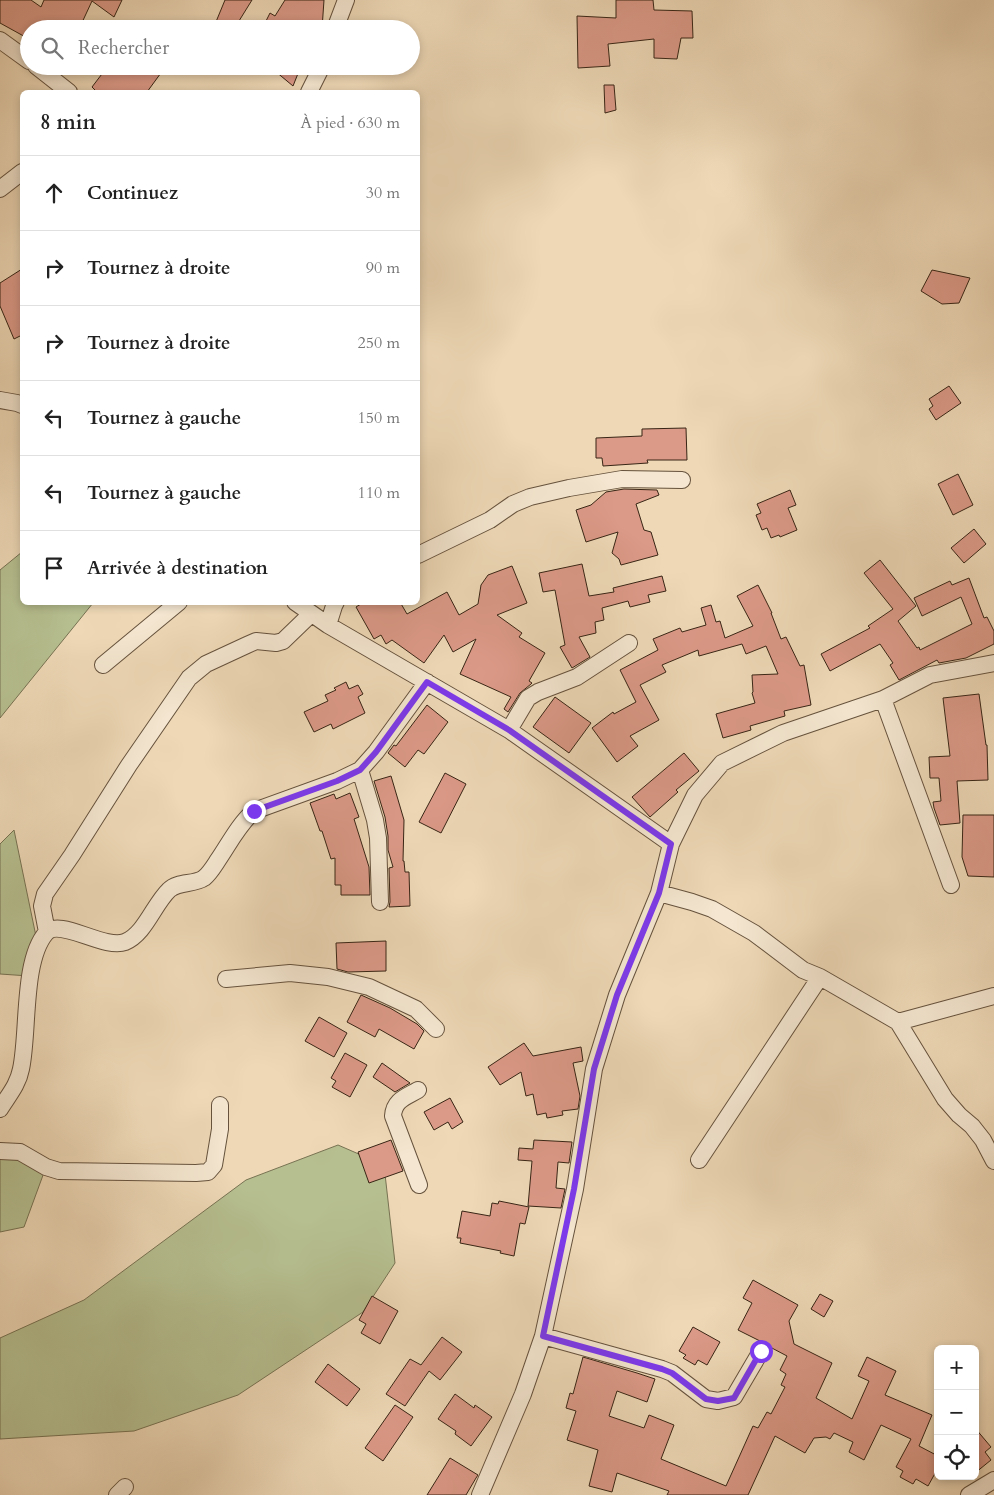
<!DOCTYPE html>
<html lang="fr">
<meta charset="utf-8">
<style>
:root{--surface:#fff;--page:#f2f2f2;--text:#222;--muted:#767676;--line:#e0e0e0}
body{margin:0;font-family:Cardo,serif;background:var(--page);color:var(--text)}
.controls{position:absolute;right:15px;bottom:15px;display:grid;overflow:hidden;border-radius:8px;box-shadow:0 2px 8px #0003}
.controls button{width:45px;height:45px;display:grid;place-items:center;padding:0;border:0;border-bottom:1px solid var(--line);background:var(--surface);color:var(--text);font:25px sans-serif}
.stop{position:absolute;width:15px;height:15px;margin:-11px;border:4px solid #7c3aed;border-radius:50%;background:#fff}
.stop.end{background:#7c3aed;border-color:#fff;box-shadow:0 1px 5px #0008}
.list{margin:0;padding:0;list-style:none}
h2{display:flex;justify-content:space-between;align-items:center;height:65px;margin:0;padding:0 20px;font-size:21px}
h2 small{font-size:16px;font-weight:400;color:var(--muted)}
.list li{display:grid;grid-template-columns:32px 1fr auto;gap:15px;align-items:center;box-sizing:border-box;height:75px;padding:0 20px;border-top:1px solid var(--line)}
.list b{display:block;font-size:19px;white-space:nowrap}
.list em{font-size:16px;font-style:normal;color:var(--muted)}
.icon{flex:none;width:28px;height:28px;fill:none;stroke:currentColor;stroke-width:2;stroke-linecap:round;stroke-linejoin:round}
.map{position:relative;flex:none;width:994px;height:1495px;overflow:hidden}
.search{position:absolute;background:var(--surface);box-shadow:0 2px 8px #0003;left:20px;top:20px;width:400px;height:55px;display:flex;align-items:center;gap:12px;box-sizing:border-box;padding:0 18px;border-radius:28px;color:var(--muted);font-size:19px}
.panel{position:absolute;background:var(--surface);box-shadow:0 2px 8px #0003;left:20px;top:90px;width:400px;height:515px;border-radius:8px}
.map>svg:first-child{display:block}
</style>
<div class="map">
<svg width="994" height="1495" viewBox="0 0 994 1495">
<rect width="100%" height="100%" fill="#eed8b6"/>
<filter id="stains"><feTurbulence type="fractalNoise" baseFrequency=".004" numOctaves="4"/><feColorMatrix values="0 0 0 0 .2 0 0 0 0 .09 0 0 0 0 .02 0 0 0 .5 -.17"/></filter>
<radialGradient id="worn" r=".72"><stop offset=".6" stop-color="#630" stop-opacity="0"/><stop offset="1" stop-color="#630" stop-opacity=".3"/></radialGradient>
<!-- green -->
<path fill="#b6bf90" stroke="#777252" d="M 22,552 L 22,602 L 93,603 L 0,718 L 0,570 Z
M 14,830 L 38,946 L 29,976 L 0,974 L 0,844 Z
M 338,1145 L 384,1165 L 395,1263 L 363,1312 L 238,1395 L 134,1431 L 0,1439 L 0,1338 L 84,1300 L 246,1180 Z
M 0,1151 L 46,1167 L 24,1227 L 0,1232 Z"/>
<!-- building -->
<path fill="#db9987" stroke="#382515" d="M 0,0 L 31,0 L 41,7 L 44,0 L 122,0 L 114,17 L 92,1 L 79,29 L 29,29 L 29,39 L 0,23 Z
M 225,0 L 252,0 L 234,29 L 213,29 Z
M 285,0 L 324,0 L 322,29 L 262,29 L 270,13 L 275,16 Z
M 616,0 L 653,0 L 654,10 L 692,11 L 693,38 L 681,38 L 677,59 L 654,58 L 654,39 L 608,44 L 610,66 L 578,68 L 577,16 L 616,18 Z
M 108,66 L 166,66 L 147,92 L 97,92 L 92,87 Z
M 269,66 L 301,66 L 293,86 Z
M 604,85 L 614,85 L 616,110 L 605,113 Z
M 22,269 L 22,335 L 14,339 L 0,306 L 0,283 Z
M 932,270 L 970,278 L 959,303 L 942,304 L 921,291 Z
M 949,386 L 961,403 L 936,420 L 929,409 L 933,406 L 929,399 Z
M 686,428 L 687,460 L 647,460 L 648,463 L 603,466 L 602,458 L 596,458 L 596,438 L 642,436 L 642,429 Z
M 958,474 L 973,505 L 953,515 L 938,484 Z
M 624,489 L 657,490 L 659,495 L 636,504 L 644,530 L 651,532 L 658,555 L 621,565 L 619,559 L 612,553 L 618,532 L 586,542 L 576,510 L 591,505 L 606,492 Z
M 790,490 L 796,505 L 788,508 L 797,530 L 780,537 L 779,535 L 771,538 L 767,528 L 762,530 L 756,515 L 761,513 L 757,504 Z
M 974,529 L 986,544 L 964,563 L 951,548 Z
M 880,560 L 916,606 L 898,621 L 917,648 L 919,647 L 920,650 L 972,624 L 961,597 L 922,616 L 914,598 L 950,581 L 952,585 L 969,578 L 984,618 L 987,617 L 994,631 L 994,644 L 966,658 L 939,663 L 937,660 L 899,680 L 890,665 L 893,663 L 880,644 L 830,671 L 821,654 L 870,628 L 868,626 L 893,609 L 864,573 Z
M 582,564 L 589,596 L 614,592 L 613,588 L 662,576 L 666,591 L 648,595 L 650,602 L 630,607 L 628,601 L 602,608 L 604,620 L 595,622 L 596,633 L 579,637 L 590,657 L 572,668 L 560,647 L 565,645 L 555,590 L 543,592 L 539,573 Z
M 512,566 L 527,603 L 497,615 L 522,633 L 519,637 L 545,653 L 529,681 L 532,683 L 531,684 L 520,693 L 508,712 L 504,709 L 511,697 L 460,674 L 476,639 L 453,652 L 444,635 L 424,663 L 392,640 L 386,644 L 381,635 L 374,639 L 356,607 L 364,602 L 400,602 L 407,614 L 447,592 L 459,615 L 478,604 L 481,585 L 488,575 Z
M 758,585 L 772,613 L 771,613 L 781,639 L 786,637 L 800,666 L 804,665 L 811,705 L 784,711 L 785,716 L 750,726 L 751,730 L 723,738 L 716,714 L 755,703 L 752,693 L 753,692 L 752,675 L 778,674 L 766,646 L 746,654 L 742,644 L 699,656 L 698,650 L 662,665 L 666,672 L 640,685 L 659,720 L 630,736 L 638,746 L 617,762 L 592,728 L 613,712 L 614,714 L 636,702 L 620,670 L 658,650 L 653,639 L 680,628 L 682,632 L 706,625 L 701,608 L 711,605 L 716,622 L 720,621 L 725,638 L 753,626 L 737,596 Z
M 346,682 L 349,689 L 358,685 L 363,694 L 358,697 L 365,713 L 333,729 L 331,724 L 314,732 L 304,712 L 328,701 L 325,695 L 336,690 L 334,688 Z
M 979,694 L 986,745 L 987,745 L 988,780 L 957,781 L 960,823 L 940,825 L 934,808 L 933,802 L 941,801 L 939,778 L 930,778 L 929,757 L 950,756 L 943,698 Z
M 555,697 L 591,723 L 569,753 L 533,727 Z
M 427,705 L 448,722 L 424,754 L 418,750 L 405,767 L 388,753 L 394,745 L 396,746 Z
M 684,753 L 699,771 L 676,790 L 678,792 L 650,817 L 632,797 Z
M 445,773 L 466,784 L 441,833 L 419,822 Z
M 391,776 L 404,820 L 403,861 L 404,861 L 405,872 L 409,872 L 410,906 L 389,907 L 390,902 L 389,868 L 393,867 L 388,850 L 388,836 L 385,817 L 374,781 Z
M 350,793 L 359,817 L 354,819 L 369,867 L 370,895 L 341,895 L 341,885 L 335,885 L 335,858 L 331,859 L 322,831 L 320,831 L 310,803 L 334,794 L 336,799 Z
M 963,815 L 994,815 L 994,877 L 968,876 L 962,857 Z
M 386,941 L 386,971 L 348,972 L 337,969 L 336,943 Z
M 361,995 L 390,1008 L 417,1024 L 424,1031 L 414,1049 L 379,1029 L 375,1037 L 347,1022 Z
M 319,1017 L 347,1033 L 334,1057 L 305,1041 Z
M 524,1043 L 533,1056 L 581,1047 L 583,1061 L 573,1063 L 580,1096 L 578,1109 L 562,1111 L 563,1115 L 547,1118 L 546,1113 L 537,1115 L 533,1094 L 526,1096 L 521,1072 L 500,1085 L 488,1067 Z
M 345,1053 L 367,1065 L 350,1097 L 332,1087 L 336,1081 L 331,1078 Z
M 382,1063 L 410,1083 L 395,1092 L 373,1077 Z
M 450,1098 L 463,1122 L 452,1129 L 448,1122 L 434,1130 L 424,1112 Z
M 391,1140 L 403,1171 L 369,1183 L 358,1152 Z
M 534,1140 L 572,1142 L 569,1163 L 558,1162 L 556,1188 L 565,1189 L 561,1208 L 528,1206 L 532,1161 L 518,1160 L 519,1148 L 533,1149 Z
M 499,1201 L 529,1207 L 525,1224 L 520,1223 L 514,1256 L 500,1253 L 501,1251 L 460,1243 L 461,1238 L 457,1238 L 462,1211 L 490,1216 L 492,1203 L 498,1204 Z
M 753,1280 L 798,1305 L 789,1321 L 794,1344 L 832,1363 L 816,1398 L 852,1419 L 869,1381 L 858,1376 L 867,1357 L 896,1371 L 885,1395 L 932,1415 L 919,1446 L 938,1456 L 938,1468 L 928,1486 L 916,1479 L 913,1484 L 900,1477 L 903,1471 L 896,1467 L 911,1439 L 881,1425 L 864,1460 L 849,1452 L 853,1442 L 834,1433 L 830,1439 L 826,1437 L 814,1438 L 805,1453 L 775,1436 L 748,1495 L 667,1495 L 669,1491 L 617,1473 L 612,1492 L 589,1486 L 598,1450 L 567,1440 L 576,1411 L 566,1408 L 570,1393 L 573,1394 L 583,1357 L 637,1373 L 655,1379 L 647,1402 L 617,1391 L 609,1416 L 644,1428 L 649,1415 L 674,1425 L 661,1459 L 726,1486 L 753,1426 L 758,1428 L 767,1412 L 771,1414 L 785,1387 L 781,1385 L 786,1374 L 780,1370 L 787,1356 L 770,1347 L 766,1342 L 760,1341 L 738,1330 L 752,1303 L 743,1298 Z
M 820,1294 L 833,1301 L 824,1317 L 811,1309 Z
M 372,1296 L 398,1311 L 380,1344 L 361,1333 L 366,1324 L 359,1320 Z
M 693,1327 L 720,1342 L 707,1365 L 698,1360 L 695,1365 L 683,1358 L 686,1355 L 679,1351 Z
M 442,1337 L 462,1352 L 440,1380 L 429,1371 L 405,1406 L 386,1394 L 410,1359 L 421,1365 Z
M 328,1364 L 360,1389 L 347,1406 L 315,1382 Z
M 455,1394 L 474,1408 L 475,1405 L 492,1417 L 471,1446 L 455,1434 L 456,1431 L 438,1419 Z
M 395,1405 L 413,1417 L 383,1461 L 365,1448 Z
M 975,1428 L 991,1447 L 985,1452 L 991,1460 L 975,1473 Z
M 450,1458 L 478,1475 L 476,1478 L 466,1495 L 427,1495 Z"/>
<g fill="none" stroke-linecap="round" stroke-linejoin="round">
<!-- minor casing -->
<g stroke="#66523d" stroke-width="18">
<path id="minor" d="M 335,29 L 346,0
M 0,40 L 29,61
M 36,66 L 69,92
M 309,92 L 322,66
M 0,189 L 22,172
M 0,400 L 17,403 L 22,405
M 418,555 L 490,520 L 513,504 L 530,497 L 569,488 L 622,479 L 682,480
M 295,602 L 328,625 L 509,730 L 671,844
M 328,625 L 334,606 L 336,602
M 103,665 L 179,602
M 883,699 L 951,885
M 509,730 L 528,698 L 538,692 L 577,677 L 629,643
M 360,770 L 375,820 L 378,838 L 380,902
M 659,893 L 692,902 L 712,909 L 754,933 L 803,970 L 820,977 L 898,1022 L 945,1099 L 959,1115 L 972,1126 L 983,1140 L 994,1161
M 47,932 L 42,906 L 45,894 L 72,855 L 129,765 L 189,678 L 206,664 L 247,645 L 256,641 L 276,643 L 283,641 L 311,614
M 226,979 L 290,973 L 328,977 L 369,987 L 416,1009 L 436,1029
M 898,1022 L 994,996
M 418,1090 C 406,1097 394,1100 393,1116 L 419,1185
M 0,1109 C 8,1096 18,1085 21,1069 C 29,1032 22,961 46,933 C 59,917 104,950 125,942 C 145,934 154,904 169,890 C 178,881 194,885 204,878 C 210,873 214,866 218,860 C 229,844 239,824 254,811 L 337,781 L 360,770 L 376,752 L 427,682
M 0,1151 L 20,1152 L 46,1167 L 59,1171 L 196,1173 L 208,1172 L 214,1165 L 220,1129 L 220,1105
M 699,1160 L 820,977
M 543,1336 L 662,1369 L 672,1373 L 706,1399 L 718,1401 L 734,1397 L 761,1351
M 117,1495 L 125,1487
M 480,1495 L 523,1394 L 543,1336 L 575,1189 L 594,1069 L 617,995 L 659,893 L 671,844 L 695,795 L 722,763 L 783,733 L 883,699 L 930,675 L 994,663
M 969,1495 L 994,1480"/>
</g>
<!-- minor -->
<use href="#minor" stroke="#f4e6d0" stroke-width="16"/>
</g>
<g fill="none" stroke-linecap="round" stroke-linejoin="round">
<!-- route -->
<path stroke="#7c3aed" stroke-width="6" d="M 254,811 L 337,781 L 360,770 L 376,752 L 427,682 L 509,730 L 671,844 L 659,893 L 617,995 L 594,1069 L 574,1189 L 543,1336 L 662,1369 L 672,1373 L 706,1399 L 718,1401 L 734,1398 L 761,1351"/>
</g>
<rect width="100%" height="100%" filter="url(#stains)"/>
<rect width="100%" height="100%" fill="url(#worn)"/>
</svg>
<div class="controls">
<button>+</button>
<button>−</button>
<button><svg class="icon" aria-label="locate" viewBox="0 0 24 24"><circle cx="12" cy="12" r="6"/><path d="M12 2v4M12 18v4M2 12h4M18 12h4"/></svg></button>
</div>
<div class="stop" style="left:761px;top:1351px"></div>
<div class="stop end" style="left:254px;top:811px"></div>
<div class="search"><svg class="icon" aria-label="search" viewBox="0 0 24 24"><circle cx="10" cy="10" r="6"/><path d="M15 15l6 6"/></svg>Rechercher</div>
<section class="panel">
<h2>8 min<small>À pied · 630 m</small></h2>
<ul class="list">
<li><svg class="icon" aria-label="ahead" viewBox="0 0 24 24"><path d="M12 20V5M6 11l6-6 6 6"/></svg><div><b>Continuez</b></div><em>30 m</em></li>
<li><svg class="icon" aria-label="right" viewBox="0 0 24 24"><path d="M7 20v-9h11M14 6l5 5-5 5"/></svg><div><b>Tournez à droite</b></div><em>90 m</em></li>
<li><svg class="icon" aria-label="right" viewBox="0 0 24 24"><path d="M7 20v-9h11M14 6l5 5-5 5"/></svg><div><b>Tournez à droite</b></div><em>250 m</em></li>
<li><svg class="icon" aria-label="left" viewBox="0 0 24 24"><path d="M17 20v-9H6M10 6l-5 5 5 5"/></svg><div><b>Tournez à gauche</b></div><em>150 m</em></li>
<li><svg class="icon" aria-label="left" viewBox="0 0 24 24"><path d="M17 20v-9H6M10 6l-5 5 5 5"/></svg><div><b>Tournez à gauche</b></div><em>110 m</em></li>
<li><svg class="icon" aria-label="arrive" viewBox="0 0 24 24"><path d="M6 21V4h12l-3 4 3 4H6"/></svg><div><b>Arrivée à destination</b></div></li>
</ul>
</section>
</div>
